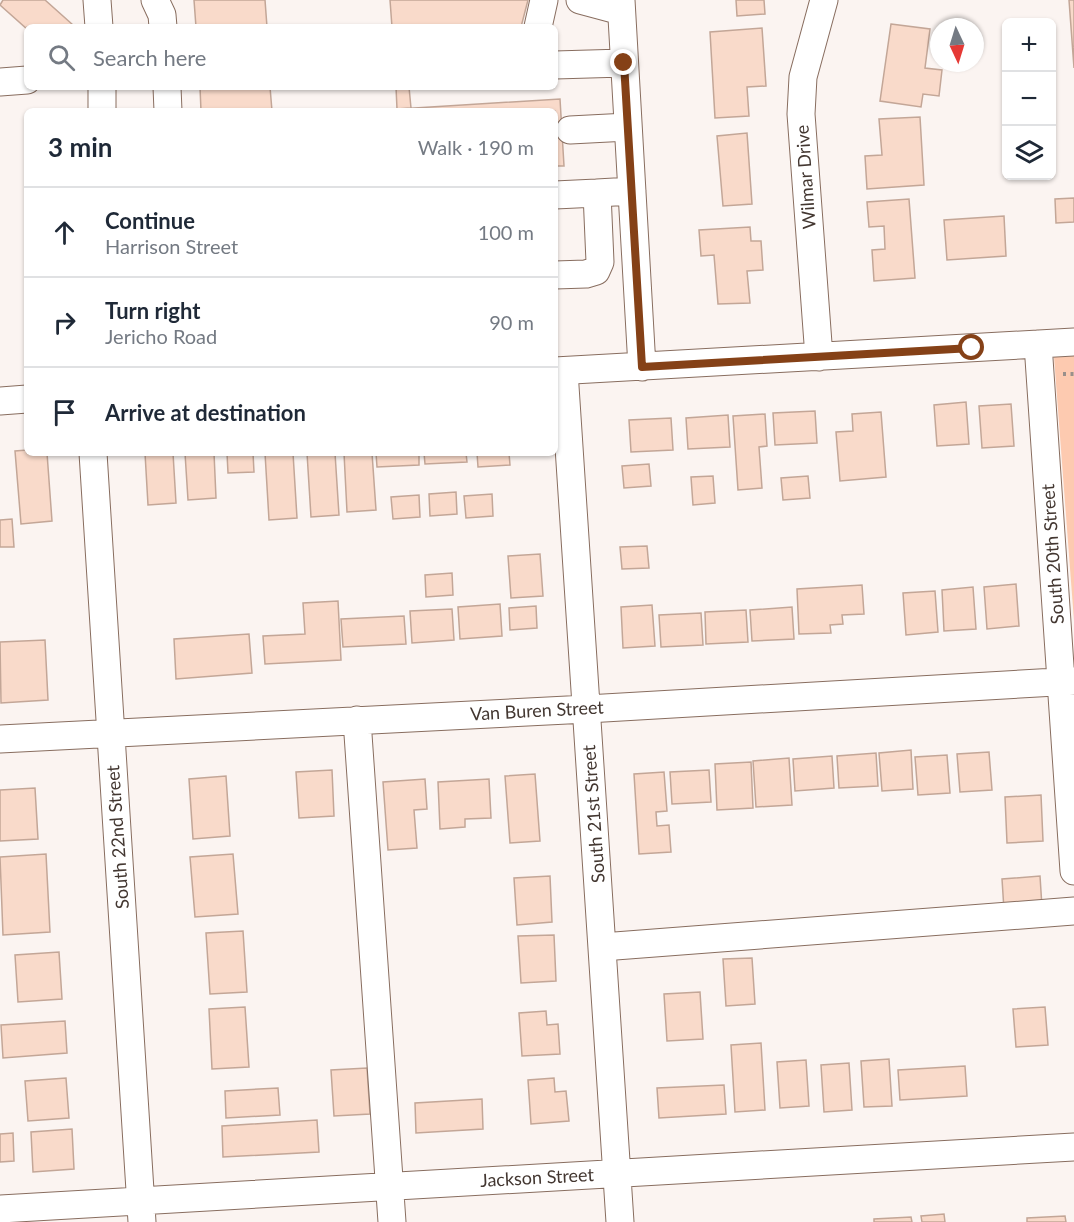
<!DOCTYPE html>
<meta charset="utf-8">
<style>
:root{--surface:#fff;--page:#f2f2f3;--text:#1f2937;--muted:#747a83;--line:#e0e1e3}
body{margin:0;font-family:Lato,sans-serif;background:var(--page);color:var(--text)}
.controls{position:absolute;right:18px;top:18px;display:grid;overflow:hidden;border-radius:9px;box-shadow:0 2px 4px #0004}
.controls button{width:54px;height:54px;display:grid;place-items:center;padding:0;border:0;border-bottom:2px solid var(--line);background:var(--surface);color:var(--text);font:30px sans-serif}
.compass{position:absolute;left:930px;top:18px;width:54px;height:54px;border-radius:50%;background:var(--surface);box-shadow:0 2px 4px #0004;rotate:176deg}
.stop{position:absolute;width:18px;height:18px;margin:-14px;border:4px solid #854117;border-radius:50%;background:#fff}
.stop.end{background:#854117;border-color:#fff;box-shadow:0 2px 6px #0008}
.list{margin:0;padding:0;list-style:none}
h2{display:flex;justify-content:space-between;align-items:center;height:78px;margin:0;padding:0 24px;font-size:26px}
h2 small{font-size:20px;font-weight:400;color:var(--muted)}
.list li{display:grid;grid-template-columns:39px 1fr auto;gap:18px;align-items:center;box-sizing:border-box;height:90px;padding:0 24px;border-top:2px solid var(--line)}
.list b{display:block;font-size:22px;white-space:nowrap}
.list p{margin:0;font-size:20px;white-space:nowrap;color:var(--muted)}
.list em{font-size:20px;font-style:normal;color:var(--muted)}
.icon{flex:none;width:33px;height:33px;fill:none;stroke:currentColor;stroke-width:2;stroke-linecap:round;stroke-linejoin:round}
.map{position:relative;flex:none;width:1074px;height:1222px;overflow:hidden}
.search{position:absolute;background:var(--surface);box-shadow:0 2px 4px #0004;left:24px;top:24px;width:534px;height:66px;display:flex;align-items:center;gap:15px;box-sizing:border-box;padding:0 21px;border-radius:9px;color:var(--muted);font-size:22px}
.panel{position:absolute;background:var(--surface);box-shadow:0 2px 4px #0004;left:24px;top:108px;width:534px;height:348px;border-radius:9px}
.map>svg:first-child{display:block}
</style>
<div class="map">
<svg width="1074" height="1222" viewBox="0 0 1074 1222">
<rect width="100%" height="100%" fill="#fbf4f1"/>
<!-- green -->
<path fill="#fdcab0" d="M 1074,356 L 1074,621 L 1054,357 Z"/>
<!-- building -->
<path fill="#f9daca" stroke="#c3a697" stroke-width="1.5" d="M 3,0 L 45,0 L 73,25 L 71,27 L 27,27 L 27,29 L 0,5 Z
M 194,0 L 265,0 L 267,27 L 196,27 Z
M 390,0 L 528,0 L 521,27 L 392,27 Z
M 736,0 L 764,0 L 765,14 L 737,16 Z
M 1069,0 L 1074,0 L 1074,68 Z
M 891,24 L 930,29 L 925,68 L 942,70 L 939,96 L 923,94 L 921,107 L 880,101 Z
M 762,28 L 766,86 L 747,87 L 749,116 L 715,118 L 710,32 Z
M 200,87 L 270,87 L 272,111 L 201,111 Z
M 396,87 L 409,87 L 411,108 L 397,109 Z
M 560,99 L 564,166 L 555,166 L 555,111 L 367,111 Z
M 920,117 L 924,185 L 867,189 L 865,156 L 882,155 L 879,119 Z
M 747,133 L 752,204 L 723,206 L 717,136 Z
M 1074,198 L 1074,222 L 1056,223 L 1055,199 Z
M 909,199 L 915,278 L 874,281 L 872,250 L 885,249 L 884,226 L 869,227 L 867,202 Z
M 1004,216 L 1006,256 L 947,260 L 944,220 Z
M 750,227 L 751,241 L 761,241 L 763,270 L 747,271 L 750,303 L 718,304 L 714,255 L 701,256 L 699,230 Z
M 966,402 L 969,444 L 937,446 L 934,405 Z
M 1011,404 L 1014,446 L 982,448 L 979,406 Z
M 815,411 L 817,443 L 775,445 L 773,413 Z
M 881,412 L 886,477 L 840,481 L 836,432 L 853,431 L 852,414 Z
M 765,414 L 767,446 L 759,447 L 762,488 L 738,490 L 733,416 Z
M 728,415 L 730,447 L 688,449 L 686,418 Z
M 671,418 L 673,450 L 631,452 L 629,420 Z
M 27,450 L 27,453 L 47,453 L 52,521 L 21,524 L 15,451 Z
M 145,453 L 173,453 L 176,503 L 148,505 Z
M 185,453 L 214,453 L 216,498 L 188,500 Z
M 227,453 L 253,453 L 254,472 L 228,473 Z
M 265,453 L 293,453 L 297,518 L 269,520 Z
M 307,453 L 335,453 L 339,515 L 311,517 Z
M 344,453 L 372,453 L 376,510 L 347,512 Z
M 376,453 L 419,453 L 419,465 L 377,467 Z
M 424,453 L 466,453 L 467,462 L 425,464 Z
M 477,453 L 509,453 L 510,465 L 478,467 Z
M 649,464 L 651,486 L 624,488 L 622,466 Z
M 713,476 L 715,503 L 693,505 L 691,477 Z
M 808,476 L 810,498 L 783,500 L 781,478 Z
M 456,492 L 457,514 L 430,516 L 429,494 Z
M 492,494 L 493,516 L 466,518 L 464,496 Z
M 419,495 L 420,517 L 393,519 L 391,497 Z
M 12,519 L 14,547 L 0,547 L 0,520 Z
M 647,546 L 649,568 L 622,569 L 620,547 Z
M 540,554 L 543,596 L 511,598 L 508,556 Z
M 452,573 L 453,595 L 426,597 L 425,575 Z
M 1016,584 L 1019,626 L 987,629 L 984,587 Z
M 862,585 L 864,614 L 842,615 L 843,624 L 830,625 L 831,633 L 799,634 L 797,589 Z
M 973,587 L 976,629 L 944,631 L 942,590 Z
M 935,591 L 938,632 L 906,635 L 903,593 Z
M 338,601 L 341,660 L 265,664 L 263,636 L 305,634 L 303,603 Z
M 500,604 L 502,636 L 460,639 L 458,607 Z
M 652,605 L 655,646 L 623,648 L 621,607 Z
M 536,606 L 537,628 L 510,630 L 509,608 Z
M 792,607 L 794,639 L 752,641 L 750,610 Z
M 452,609 L 454,640 L 412,643 L 410,611 Z
M 746,610 L 748,642 L 706,644 L 705,612 Z
M 701,613 L 703,645 L 661,647 L 659,615 Z
M 404,616 L 406,644 L 343,647 L 341,619 Z
M 249,634 L 252,673 L 176,679 L 174,639 Z
M 45,640 L 48,700 L 1,703 L 0,642 Z
M 911,750 L 913,789 L 882,791 L 879,753 Z
M 989,752 L 992,790 L 960,792 L 957,754 Z
M 876,753 L 878,786 L 839,788 L 837,756 Z
M 947,755 L 950,793 L 918,795 L 915,757 Z
M 832,756 L 834,788 L 795,791 L 793,759 Z
M 789,758 L 792,805 L 756,807 L 753,761 Z
M 751,762 L 753,808 L 717,810 L 715,764 Z
M 332,770 L 334,816 L 299,818 L 296,772 Z
M 709,770 L 711,802 L 672,804 L 670,772 Z
M 664,772 L 667,811 L 656,812 L 657,826 L 669,825 L 671,852 L 639,854 L 634,774 Z
M 535,774 L 540,841 L 510,843 L 505,776 Z
M 226,776 L 230,836 L 193,839 L 189,779 Z
M 425,779 L 427,809 L 414,810 L 417,848 L 388,850 L 383,782 Z
M 489,779 L 491,818 L 465,819 L 465,827 L 440,829 L 438,782 Z
M 35,788 L 38,839 L 0,841 L 0,790 Z
M 1041,795 L 1043,841 L 1007,843 L 1005,797 Z
M 46,854 L 50,932 L 3,935 L 0,857 Z
M 233,854 L 238,914 L 195,917 L 190,857 Z
M 550,876 L 552,922 L 517,925 L 514,878 Z
M 1040,876 L 1042,907 L 1004,910 L 1002,879 Z
M 243,931 L 247,992 L 210,994 L 206,933 Z
M 554,935 L 556,981 L 521,983 L 518,936 Z
M 59,952 L 62,999 L 18,1002 L 15,955 Z
M 752,958 L 755,1004 L 726,1006 L 723,959 Z
M 700,992 L 703,1039 L 667,1041 L 664,994 Z
M 245,1007 L 249,1067 L 212,1069 L 209,1009 Z
M 1045,1007 L 1048,1045 L 1016,1047 L 1013,1009 Z
M 546,1011 L 547,1025 L 558,1024 L 560,1054 L 522,1056 L 519,1013 Z
M 65,1021 L 67,1053 L 3,1058 L 1,1025 Z
M 761,1043 L 765,1110 L 735,1112 L 731,1045 Z
M 889,1059 L 892,1106 L 864,1107 L 861,1061 Z
M 806,1060 L 809,1106 L 780,1108 L 777,1062 Z
M 849,1063 L 852,1110 L 824,1112 L 821,1065 Z
M 965,1066 L 967,1096 L 900,1100 L 898,1070 Z
M 367,1068 L 370,1114 L 334,1116 L 331,1070 Z
M 66,1078 L 69,1118 L 28,1121 L 25,1081 Z
M 554,1078 L 555,1092 L 566,1091 L 569,1121 L 531,1124 L 528,1080 Z
M 724,1085 L 726,1114 L 659,1118 L 657,1088 Z
M 278,1088 L 280,1115 L 226,1118 L 225,1091 Z
M 482,1099 L 483,1129 L 416,1133 L 415,1103 Z
M 317,1120 L 319,1152 L 223,1157 L 222,1126 Z
M 72,1129 L 74,1169 L 33,1172 L 31,1132 Z
M 13,1133 L 14,1161 L 0,1162 L 0,1134 Z
M 944,1214 L 945,1222 L 922,1222 L 921,1216 Z
M 1065,1216 L 1066,1222 L 1027,1222 L 1027,1218 Z
M 911,1217 L 912,1222 L 874,1222 L 874,1219 Z"/>
<g fill="none" stroke-linecap="round" stroke-linejoin="round">
<!-- minor casing -->
<g stroke="#886d5f" stroke-width="29">
<path id="minor" d="M 97,0 L 99,27
M 155,0 L 162,15 L 163,27
M 580,0 L 621,11
M 621,0 L 642,367
M 538,27 L 544,0
M 555,65 L 624,63
M 0,82 L 27,80
M 102,87 L 102,111
M 167,87 L 168,111
M 570,130 L 628,127
M 555,195 L 597,193
M 555,275 L 586,274 L 596,271 L 600,262 L 597,193 L 632,191
M 1038,344 L 1074,871
M 819,357 L 801,114 L 803,77 L 824,0
M 555,371 L 1074,342
M 564,371 L 620,1222
M 0,401 L 27,399
M 93,453 L 142,1222
M 357,720 L 392,1222
M 0,739 L 587,709 L 1074,681
M 602,947 L 1074,911
M 0,1209 L 1074,1147"/>
</g>
<!-- path -->
<path stroke="#99908b" stroke-width="4" stroke-dasharray="3 4.5" stroke-linecap="butt" d="M 1063,374 L 1074,374"/>
<!-- minor -->
<use href="#minor" stroke="#fff" stroke-width="27"/>
</g>
<g fill="none" stroke-linecap="round" stroke-linejoin="round">
<!-- route -->
<path stroke="#854117" stroke-width="8" d="M 624,63 L 642,367 L 972,348"/>
</g>
<g text-anchor="middle" stroke-width="4.5" stroke-linejoin="round" paint-order="stroke">
<!-- street labels -->
<g font-size="18" fill="#433731" stroke="#fff">
<text transform="translate(806 177) rotate(-94)" y="6">Wilmar Drive</text>
<text transform="translate(1053 554) rotate(-94)" y="6">South 20th Street</text>
<text transform="translate(537 711) rotate(-3)" y="6">Van Buren Street</text>
<text transform="translate(594 814) rotate(-94)" y="6">South 21st Street</text>
<text transform="translate(118 837) rotate(-94)" y="6">South 22nd Street</text>
<text transform="translate(537 1178) rotate(-3)" y="6">Jackson Street</text>
</g>
</g>
</svg>
<div class="controls">
<button>+</button>
<button>−</button>
<button><svg class="icon" aria-label="layers" viewBox="0 0 24 24"><path d="M12 4l9 5-9 5-9-5zM3 14l9 5 9-5"/></svg></button>
</div>
<svg class="compass" viewBox="-18 -18 36 36"><path d="M0-13l5 13h-10z" fill="#e53935"/><path d="M0 13l5-13h-10z" fill="#747a83"/></svg>
<div class="stop" style="left:972px;top:348px"></div>
<div class="stop end" style="left:624px;top:63px"></div>
<div class="search"><svg class="icon" aria-label="search" viewBox="0 0 24 24"><circle cx="10" cy="10" r="6"/><path d="M15 15l6 6"/></svg>Search here</div>
<section class="panel">
<h2>3 min<small>Walk · 190 m</small></h2>
<ul class="list">
<li><svg class="icon" aria-label="ahead" viewBox="0 0 24 24"><path d="M12 20V5M6 11l6-6 6 6"/></svg><div><b>Continue</b><p>Harrison Street</p></div><em>100 m</em></li>
<li><svg class="icon" aria-label="right" viewBox="0 0 24 24"><path d="M7 20v-9h11M14 6l5 5-5 5"/></svg><div><b>Turn right</b><p>Jericho Road</p></div><em>90 m</em></li>
<li><svg class="icon" aria-label="arrive" viewBox="0 0 24 24"><path d="M6 21V4h12l-3 4 3 4H6"/></svg><div><b>Arrive at destination</b></div></li>
</ul>
</section>
</div>
